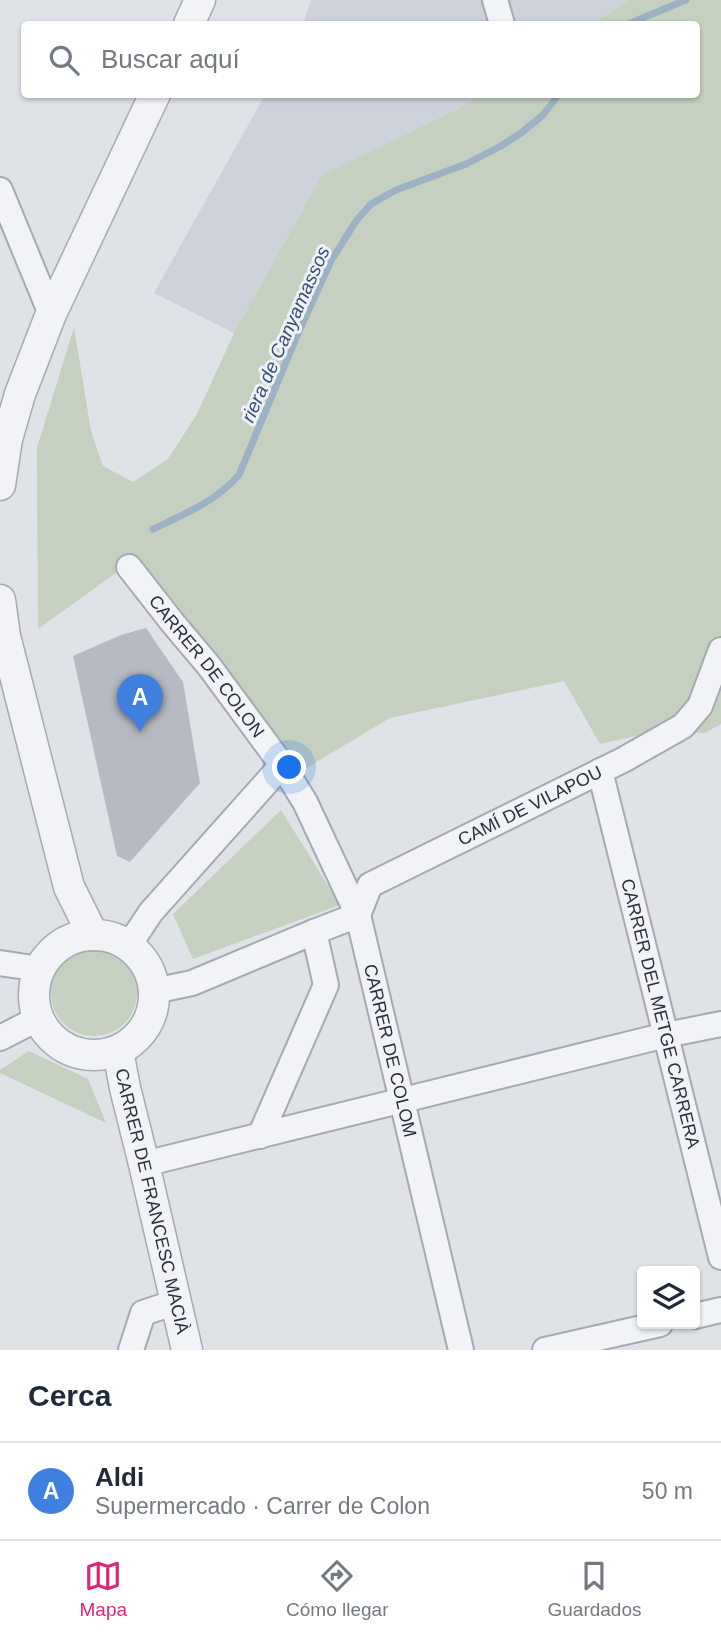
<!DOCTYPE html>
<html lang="es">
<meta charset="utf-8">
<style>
:root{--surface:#fff;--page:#f6f6f7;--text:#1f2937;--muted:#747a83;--line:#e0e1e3;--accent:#db2777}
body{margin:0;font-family:Helvetica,sans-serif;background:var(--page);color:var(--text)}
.controls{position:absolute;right:21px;bottom:21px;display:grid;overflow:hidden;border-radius:7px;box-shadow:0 2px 5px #0004}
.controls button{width:63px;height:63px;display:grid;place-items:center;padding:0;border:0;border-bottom:2px solid var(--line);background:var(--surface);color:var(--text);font:35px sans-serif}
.you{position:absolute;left:290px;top:768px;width:24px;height:24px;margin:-18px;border:5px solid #fff;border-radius:50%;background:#1a73e8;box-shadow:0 0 0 10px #1a73e833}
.badge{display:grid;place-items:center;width:46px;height:46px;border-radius:50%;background:var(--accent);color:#fff;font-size:23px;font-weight:700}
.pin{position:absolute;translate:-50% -58px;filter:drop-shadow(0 2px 4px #0008)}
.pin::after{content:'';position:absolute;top:37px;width:24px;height:21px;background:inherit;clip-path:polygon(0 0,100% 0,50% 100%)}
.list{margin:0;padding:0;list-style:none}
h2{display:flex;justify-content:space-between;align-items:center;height:91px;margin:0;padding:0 28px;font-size:30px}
h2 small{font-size:23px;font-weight:400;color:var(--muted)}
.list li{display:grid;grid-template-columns:46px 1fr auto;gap:21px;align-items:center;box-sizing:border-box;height:98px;padding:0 28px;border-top:2px solid var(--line)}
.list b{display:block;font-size:26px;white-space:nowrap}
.list p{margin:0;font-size:23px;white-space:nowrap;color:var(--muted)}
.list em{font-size:23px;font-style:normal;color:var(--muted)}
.icon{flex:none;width:38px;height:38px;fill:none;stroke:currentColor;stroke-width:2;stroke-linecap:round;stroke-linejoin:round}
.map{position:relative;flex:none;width:721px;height:1350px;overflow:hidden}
.search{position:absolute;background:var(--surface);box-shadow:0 2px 5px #0004;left:21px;right:21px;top:21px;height:77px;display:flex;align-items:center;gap:18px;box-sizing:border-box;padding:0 24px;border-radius:7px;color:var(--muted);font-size:26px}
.sheet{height:189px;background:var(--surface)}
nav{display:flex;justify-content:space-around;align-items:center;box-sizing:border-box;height:98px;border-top:2px solid var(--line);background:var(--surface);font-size:19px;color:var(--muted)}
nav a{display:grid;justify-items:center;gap:4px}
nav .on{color:var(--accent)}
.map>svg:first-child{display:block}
</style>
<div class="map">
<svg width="721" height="1350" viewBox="0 0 721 1350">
<rect width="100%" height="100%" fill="#dfe2e7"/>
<!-- built -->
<path fill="#cdd1d9" d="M 311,0 L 629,0 L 591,24 L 303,24 Z
M 265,95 L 482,95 L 467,104 L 322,175 L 234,333 L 154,293 Z"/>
<!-- green -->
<path fill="#c5d0c0" d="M 629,0 L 721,0 L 721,724 L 705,733 L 653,732 L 600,744 L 564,681 L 390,718 L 303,770 L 134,560 L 38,629 L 37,448 L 74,327 L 91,431 L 103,466 L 133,482 L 168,459 L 197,414 L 234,333 L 322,175 L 467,104 L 482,95 L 696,94 L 696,24 L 591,24 Z
M 281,810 L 340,905 L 193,959 L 173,914 Z
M51 993a43 43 0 1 1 86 0a43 43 0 1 1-86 0Z
M 29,1051 L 88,1079 L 106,1123 L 0,1073 L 0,1070 Z"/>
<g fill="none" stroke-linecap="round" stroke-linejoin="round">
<!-- stream -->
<path stroke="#9cb1c4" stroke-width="7" d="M 628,24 L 686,0
M 153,529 C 185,514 215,502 239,475 L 299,331 L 331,261 L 356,221 L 371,204 L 396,190 L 466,164 L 501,146 L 521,133 L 543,115 L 559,94"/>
</g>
<!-- building -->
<path fill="#b6bbc3" d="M 146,628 L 183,682 L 200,783 L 130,862 L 117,856 L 73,656 L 121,635 Z"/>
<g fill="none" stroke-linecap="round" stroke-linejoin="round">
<!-- minor casing -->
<g stroke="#a5a9b1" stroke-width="28">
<g id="minor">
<path d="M 495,0 L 502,24"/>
<path d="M 0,190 L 51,314"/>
<path id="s1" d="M 129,567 L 172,622 L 209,666 L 282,765 L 305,802 L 358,915 L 461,1350"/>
<path id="s2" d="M 600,771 L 721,1257"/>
<path d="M 129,945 L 151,912 L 282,765"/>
<path d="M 0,963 L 40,969"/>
<path id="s3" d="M 154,991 L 192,983 L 314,932 L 358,915 L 370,885 L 623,760 L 683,726 L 700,706 L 721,650"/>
<path d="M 0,1038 L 39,1018"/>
<path d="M 260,1136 L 326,985 L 314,932"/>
<path d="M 144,1164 L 666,1035 L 721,1024"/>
<path d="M 695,1316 L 721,1310"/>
<path d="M 131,1350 L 143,1313 L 176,1302"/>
<path d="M 545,1350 L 660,1324"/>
</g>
</g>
<!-- tertiary casing -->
<g stroke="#a5a9b1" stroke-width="33">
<g id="tertiary">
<path d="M 189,24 L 200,0"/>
<path d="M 0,485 L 7,439 L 20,394 L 51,314 L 155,94"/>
<path d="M 0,600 L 5,636 L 69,887 L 93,935"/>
<circle cx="94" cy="995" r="60"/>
<path id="s4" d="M 118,1051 L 125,1088 L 144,1164 L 187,1350"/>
</g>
</g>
<!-- minor -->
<use href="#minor" stroke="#f1f3f6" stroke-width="24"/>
<!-- tertiary -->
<use href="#tertiary" stroke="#f1f3f6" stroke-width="30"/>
</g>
<g text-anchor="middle" stroke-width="6" stroke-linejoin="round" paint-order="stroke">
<!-- street labels -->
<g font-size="18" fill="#29303d" stroke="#eef1f5">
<text dy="6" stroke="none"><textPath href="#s1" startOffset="126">CARRER DE COLON</textPath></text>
<text dy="6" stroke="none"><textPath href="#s3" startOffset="429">CAMÍ DE VILAPOU</textPath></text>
<text dy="6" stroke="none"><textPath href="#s2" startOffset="250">CARRER DEL METGE CARRERA</textPath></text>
<text dy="6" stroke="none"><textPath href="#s1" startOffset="558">CARRER DE COLOM</textPath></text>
<text dy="6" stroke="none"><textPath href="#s4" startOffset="154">CARRER DE FRANCESC MACIÀ</textPath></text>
</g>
<!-- water labels -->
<g font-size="19" font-style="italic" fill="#36506d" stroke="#eef1f5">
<text transform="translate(285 334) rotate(-66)" y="7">riera de Canyamassos</text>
</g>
</g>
</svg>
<div class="controls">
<button><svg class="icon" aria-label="layers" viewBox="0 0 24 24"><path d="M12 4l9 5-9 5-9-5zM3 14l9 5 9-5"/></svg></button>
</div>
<div class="you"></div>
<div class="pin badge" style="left:140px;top:732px;background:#3f7fe0">A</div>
<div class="search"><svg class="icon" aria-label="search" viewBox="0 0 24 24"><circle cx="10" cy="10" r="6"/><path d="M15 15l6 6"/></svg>Buscar aquí</div>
</div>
<section class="sheet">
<h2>Cerca<small></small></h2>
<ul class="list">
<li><span class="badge" style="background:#3f7fe0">A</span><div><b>Aldi</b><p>Supermercado · Carrer de Colon</p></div><em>50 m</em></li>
</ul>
</section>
<nav>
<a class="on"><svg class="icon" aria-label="map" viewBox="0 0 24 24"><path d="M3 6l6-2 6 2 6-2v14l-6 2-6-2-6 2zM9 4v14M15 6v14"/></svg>Mapa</a>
<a><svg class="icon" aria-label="directions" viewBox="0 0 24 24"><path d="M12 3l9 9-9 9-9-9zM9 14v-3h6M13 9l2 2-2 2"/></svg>Cómo llegar</a>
<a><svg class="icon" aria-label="saved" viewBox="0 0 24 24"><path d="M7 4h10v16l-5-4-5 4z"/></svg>Guardados</a>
</nav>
